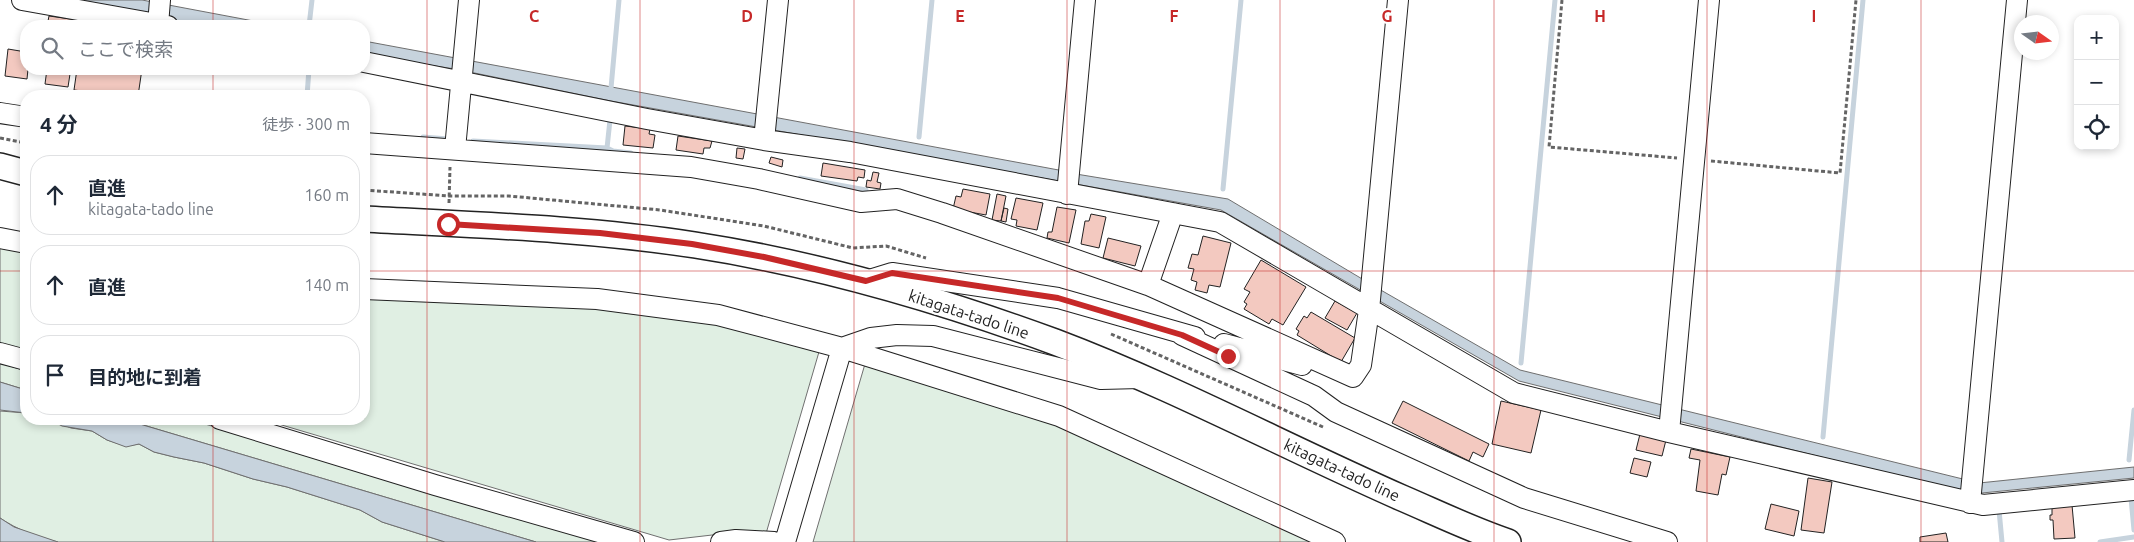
<!DOCTYPE html>
<html lang="ja">
<meta charset="utf-8">
<style>
:root{--surface:#fff;--page:#f2f2f3;--text:#1f2937;--muted:#747a83;--line:#e0e1e3}
body{margin:0;font-family:Ubuntu,"Noto Sans JP",sans-serif;background:var(--page);color:var(--text)}
.controls{position:absolute;right:15px;top:15px;display:grid;overflow:hidden;border-radius:10px;box-shadow:0 2px 8px #0003}
.controls button{width:45px;height:45px;display:grid;place-items:center;padding:0;border:0;border-bottom:1px solid var(--line);background:var(--surface);color:var(--text);font:25px sans-serif}
.compass{position:absolute;left:2014px;top:15px;width:45px;height:45px;border-radius:50%;background:var(--surface);box-shadow:0 2px 8px #0003;rotate:104deg}
.stop{position:absolute;width:15px;height:15px;margin:-11px;border:4px solid #c62828;border-radius:50%;background:#fff}
.stop.end{background:#c62828;border-color:#fff;box-shadow:0 1px 5px #0008}
.list{margin:0;padding:0;list-style:none}
h2{display:flex;justify-content:space-between;align-items:center;height:65px;margin:0;padding:0 20px;font-size:21px}
h2 small{font-size:16px;font-weight:400;color:var(--muted)}
.list li{display:grid;grid-template-columns:32px 1fr auto;gap:15px;align-items:center;box-sizing:border-box;height:80px;margin:0 10px 10px;padding:0 10px;border:1px solid var(--line);border-radius:20px}
.list b{display:block;font-size:19px;white-space:nowrap}
.list p{margin:0;font-size:16px;white-space:nowrap;color:var(--muted)}
.list em{font-size:16px;font-style:normal;color:var(--muted)}
.icon{flex:none;width:28px;height:28px;fill:none;stroke:currentColor;stroke-width:2;stroke-linecap:round;stroke-linejoin:round}
.map{position:relative;flex:none;width:2134px;height:542px;overflow:hidden}
.search{position:absolute;background:var(--surface);box-shadow:0 2px 8px #0003;left:20px;top:20px;width:350px;height:55px;display:flex;align-items:center;gap:12px;box-sizing:border-box;padding:0 18px;border-radius:20px;color:var(--muted);font-size:19px}
.panel{position:absolute;background:var(--surface);box-shadow:0 2px 8px #0003;left:20px;top:90px;width:350px;height:335px;border-radius:20px}
.map>svg:first-child{display:block}
</style>
<div class="map">
<svg width="2134" height="542" viewBox="0 0 2134 542">
<rect width="100%" height="100%" fill="#fff"/>
<!-- green -->
<path fill="#e0efe3" stroke="#6f6f6f" d="M 0,243 L 26,249 L 26,351 L 0,343 Z
M 364,292 L 648,310 L 821,345 L 765,537 L 738,532 L 669,540 L 275,423 L 277,419 L 364,419 Z
M 867,357 L 974,390 L 1327,542 L 813,542 Z
M 0,363 L 26,371 L 26,390 L 0,382 Z
M 0,411 L 26,413 L 26,419 L 49,419 L 71,428 L 92,431 L 107,440 L 126,446 L 139,444 L 154,452 L 174,457 L 204,463 L 253,479 L 287,487 L 360,510 L 382,522 L 445,542 L 58,542 C 37,537 18,530 0,518 Z
M 123,419 L 188,419 L 605,542 L 536,542 Z"/>
<!-- water -->
<path fill="#c7d3dd" stroke="#6f6f6f" d="M 64,0 L 142,0 L 280,26 L 204,26 Z
M 364,41 L 1064,171 L 1076,174 L 1228,199 L 1379,289 L 1520,370 L 1979,483 L 2134,467 L 2134,478 L 1982,493 L 1964,493 L 1519,381 L 1221,210 L 611,101 L 455,69 L 364,55 Z
M 0,382 L 26,390 L 26,413 L 0,410 Z
M 49,419 L 123,419 L 536,542 L 445,542 L 382,522 L 360,510 L 287,487 L 253,479 L 204,463 L 174,457 L 154,452 L 139,444 L 126,447 L 107,440 L 92,431 L 62,426 Z
M 0,518 L 14,527 L 58,542 L 0,542 Z"/>
<g fill="none" stroke-linecap="round" stroke-linejoin="round">
<!-- stream -->
<path stroke="#c7d3dd" stroke-width="5" d="M 309,26 L 312,0
M 611,88 L 619,0
M 307,96 L 309,69
M 610,120 L 607,148 L 613,151 L 631,153
M 423,137 L 448,139
M 919,137 L 932,0
M 473,141 L 607,148
M 800,178 L 866,190
M 1223,189 L 1241,0
M 1521,363 L 1555,0
M 1823,437 L 1863,0
M 2129,460 L 2134,410
M 2131,498 L 2134,530
M 1999,510 L 2002,542
M 2100,542 L 2134,537"/>
</g>
<!-- building -->
<path fill="#f3c9c0" stroke="#222" d="M 49,16 L 78,20 L 77,26 L 47,26 Z
M 8,49 L 26,52 L 26,69 L 28,69 L 27,79 L 5,76 Z
M 47,69 L 66,70 L 66,73 L 70,74 L 68,87 L 45,84 Z
M 77,69 L 142,69 L 138,96 L 122,96 L 74,90 Z
M 625,126 L 650,129 L 649,134 L 655,135 L 653,148 L 623,145 Z
M 678,136 L 712,141 L 710,148 L 704,148 L 703,154 L 676,150 Z
M 737,148 L 745,149 L 743,159 L 736,158 Z
M 771,157 L 783,160 L 782,167 L 769,163 Z
M 823,163 L 865,170 L 864,178 L 858,177 L 857,181 L 821,176 Z
M 873,172 L 879,173 L 877,182 L 881,183 L 880,189 L 866,187 L 867,180 L 871,181 Z
M 963,189 L 990,194 L 986,215 L 953,209 L 956,196 L 961,197 Z
M 997,194 L 1006,196 L 1001,221 L 992,220 Z
M 1016,198 L 1043,203 L 1037,230 L 1016,226 L 1017,220 L 1011,219 Z
M 1057,207 L 1076,210 L 1069,243 L 1047,238 L 1048,232 L 1052,232 Z
M 1004,208 L 1008,209 L 1006,222 L 1001,221 Z
M 1091,214 L 1106,217 L 1099,248 L 1081,244 L 1085,221 L 1089,221 Z
M 1203,236 L 1231,243 L 1220,287 L 1209,285 L 1207,293 L 1195,290 L 1197,282 L 1191,280 L 1194,269 L 1188,268 L 1192,254 L 1198,255 Z
M 1108,238 L 1141,246 L 1135,266 L 1103,258 Z
M 1261,260 L 1306,287 L 1283,325 L 1272,319 L 1269,324 L 1244,309 L 1247,304 L 1244,302 L 1250,292 L 1244,289 Z
M 1335,301 L 1357,313 L 1347,330 L 1325,318 Z
M 1311,312 L 1355,338 L 1341,362 L 1297,335 L 1299,331 L 1296,329 L 1304,316 L 1307,318 Z
M 1403,401 L 1489,444 L 1483,457 L 1473,452 L 1469,461 L 1392,423 Z
M 1501,401 L 1541,410 L 1531,453 L 1492,444 Z
M 1640,434 L 1666,440 L 1662,456 L 1636,450 Z
M 1691,449 L 1730,457 L 1726,475 L 1722,474 L 1718,495 L 1696,491 L 1700,460 L 1689,458 Z
M 1634,458 L 1651,462 L 1647,477 L 1630,473 Z
M 1808,478 L 1832,482 L 1824,533 L 1801,530 Z
M 1771,504 L 1799,511 L 1794,536 L 1765,529 Z
M 2072,505 L 2075,538 L 2054,539 L 2053,520 L 2050,520 L 2050,515 L 2052,515 L 2052,506 Z
M 1946,533 L 1948,542 L 1920,542 L 1920,537 Z"/>
<g fill="none" stroke-linecap="round" stroke-linejoin="round">
<!-- minor casing -->
<g stroke="#222" stroke-width="22">
<path id="minor" d="M 22,0 L 168,26
M 158,25 L 160,0
M 364,62 L 647,119 L 764,140 L 850,152 L 1220,222 L 1514,393 L 1669,432 L 1983,505 L 2134,490
M 0,113 L 26,117
M 764,140 L 778,0
M 364,143 L 691,167 L 759,179 L 861,202 L 897,199 L 942,213 L 1148,285 L 1353,377 L 1361,365 L 1369,310 L 1398,0
M 455,149 L 469,0
M 1067,194 L 1085,0
M 0,238 L 26,243
M 866,281 L 892,273 L 1058,298 L 1195,337
M 1148,285 L 1173,213
M 364,289 L 597,299 L 718,315 L 842,348 L 1059,416 L 1335,542
M 1182,335 L 1314,396 L 1336,412 L 1524,498 L 1667,542
M 1224,344 L 1302,365
M 0,353 L 26,360
M 220,419 L 435,485 L 634,542
M 1669,432 L 1709,0
M 1970,503 L 2017,0
M 721,542 L 736,540 L 774,542
M 785,542 L 842,348 L 871,338 L 897,335 L 933,336 L 1101,379 L 1140,378"/>
</g>
<!-- major casing -->
<g stroke="#222" stroke-width="28">
<path id="major" d="M 0,166 L 26,173
M 364,219 C 474,225 585,228 695,245 C 818,264 938,299 1055,342 C 1174,387 1286,447 1402,498 C 1437,513 1472,530 1508,542"/>
</g>
<!-- path -->
<path stroke="#646464" stroke-width="3" stroke-dasharray="4 2.5" stroke-linecap="butt" d="M 1562,0 L 1549,147 L 1677,158
M 0,138 L 26,143
M 1711,161 L 1840,173 L 1856,0
M 364,190 L 449,196 L 509,196 L 660,210 L 764,226 L 853,248 L 886,246 L 926,258
M 449,203 L 450,167
M 1111,334 L 1323,427"/>
<!-- minor -->
<use href="#minor" stroke="#fff" stroke-width="20"/>
<!-- major -->
<use href="#major" stroke="#fff" stroke-width="25"/>
</g>
<g fill="none" stroke-linecap="round" stroke-linejoin="round">
<!-- route -->
<path stroke="#c62828" stroke-width="6" d="M 448,224 L 600,233 L 692,244 L 764,257 L 866,281 L 892,273 L 1058,298 L 1182,335 L 1228,356"/>
</g>
<!-- grid -->
<path fill="none" stroke="#c62828" stroke-width="1" stroke-opacity="0.55" d="M 213,0 L 213,26M 427,0 L 427,542M 640,0 L 640,542M 854,0 L 854,542M 1067,0 L 1067,542M 1280,0 L 1280,542M 1494,0 L 1494,542M 1707,0 L 1707,542M 1921,0 L 1921,542M 213,69 L 213,96M 0,271 L 26,271M 364,271 L 2134,271M 213,419 L 213,542"/>
<g text-anchor="middle" stroke-width="4" stroke-linejoin="round" paint-order="stroke">
<!-- street labels -->
<g font-size="16" fill="#222" stroke="#fff">
<text transform="translate(969 314) rotate(18)" y="6">kitagata-tado line</text>
<text transform="translate(1342 470) rotate(25)" y="6">kitagata-tado line</text>
</g>
</g>
<g font-size="16" text-anchor="middle" font-weight="bold" fill="#c62828" stroke="#fff" stroke-width="4" stroke-linejoin="round" paint-order="stroke">
<text x="534" y="22">C</text>
<text x="747" y="22">D</text>
<text x="960" y="22">E</text>
<text x="1174" y="22">F</text>
<text x="1387" y="22">G</text>
<text x="1600" y="22">H</text>
<text x="1814" y="22">I</text>
</g>
</svg>
<div class="controls">
<button>+</button>
<button>−</button>
<button><svg class="icon" aria-label="locate" viewBox="0 0 24 24"><circle cx="12" cy="12" r="6"/><path d="M12 2v4M12 18v4M2 12h4M18 12h4"/></svg></button>
</div>
<svg class="compass" viewBox="-18 -18 36 36"><path d="M0-13l5 13h-10z" fill="#e53935"/><path d="M0 13l5-13h-10z" fill="#747a83"/></svg>
<div class="stop" style="left:448px;top:224px"></div>
<div class="stop end" style="left:1228px;top:356px"></div>
<div class="search"><svg class="icon" aria-label="search" viewBox="0 0 24 24"><circle cx="10" cy="10" r="6"/><path d="M15 15l6 6"/></svg>ここで検索</div>
<section class="panel">
<h2>4 分<small>徒歩 · 300 m</small></h2>
<ul class="list">
<li><svg class="icon" aria-label="ahead" viewBox="0 0 24 24"><path d="M12 20V5M6 11l6-6 6 6"/></svg><div><b>直進</b><p>kitagata-tado line</p></div><em>160 m</em></li>
<li><svg class="icon" aria-label="ahead" viewBox="0 0 24 24"><path d="M12 20V5M6 11l6-6 6 6"/></svg><div><b>直進</b></div><em>140 m</em></li>
<li><svg class="icon" aria-label="arrive" viewBox="0 0 24 24"><path d="M6 21V4h12l-3 4 3 4H6"/></svg><div><b>目的地に到着</b></div></li>
</ul>
</section>
</div>
